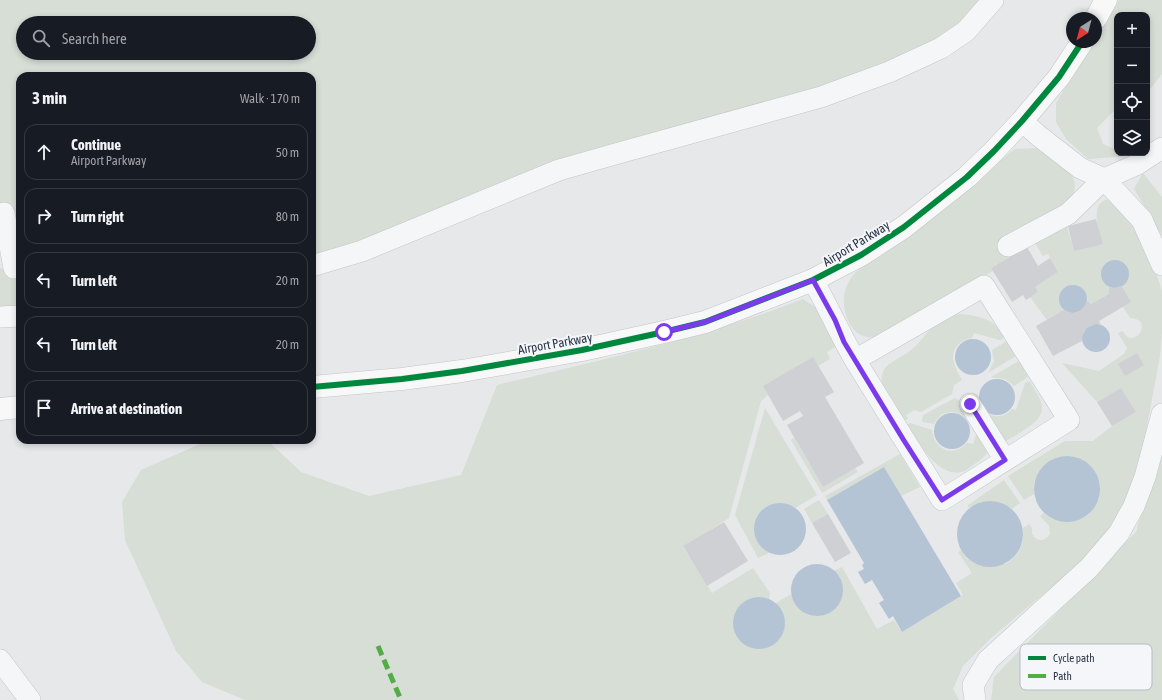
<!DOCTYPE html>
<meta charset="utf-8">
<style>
:root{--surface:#171b24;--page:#20242c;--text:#f1f3f6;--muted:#9ea1a6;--line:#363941}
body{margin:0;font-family:"Asap Condensed",sans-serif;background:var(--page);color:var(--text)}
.controls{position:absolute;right:12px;top:12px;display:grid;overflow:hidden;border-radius:8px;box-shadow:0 2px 6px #0003}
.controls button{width:36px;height:36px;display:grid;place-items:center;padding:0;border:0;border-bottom:1px solid var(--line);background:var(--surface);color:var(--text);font:20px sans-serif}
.compass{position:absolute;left:1066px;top:12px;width:36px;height:36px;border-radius:50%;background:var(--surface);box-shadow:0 2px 6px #0003;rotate:216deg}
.stop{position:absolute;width:12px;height:12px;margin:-9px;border:3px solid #7c3aed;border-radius:50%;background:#fff}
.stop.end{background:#7c3aed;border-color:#fff;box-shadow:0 1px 4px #0008}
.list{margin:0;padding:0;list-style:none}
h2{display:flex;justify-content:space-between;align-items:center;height:52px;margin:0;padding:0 16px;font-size:17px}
h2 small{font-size:13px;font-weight:400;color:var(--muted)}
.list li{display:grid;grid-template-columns:26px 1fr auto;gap:12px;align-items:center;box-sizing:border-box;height:56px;margin:0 8px 8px;padding:0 8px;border:1px solid var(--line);border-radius:12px}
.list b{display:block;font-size:15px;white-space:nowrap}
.list p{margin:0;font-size:13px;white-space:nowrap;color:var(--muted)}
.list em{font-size:13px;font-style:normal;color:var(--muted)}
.icon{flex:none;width:22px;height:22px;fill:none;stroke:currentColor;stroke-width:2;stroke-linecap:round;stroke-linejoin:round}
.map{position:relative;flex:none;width:1162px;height:700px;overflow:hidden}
.search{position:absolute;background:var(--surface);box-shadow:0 2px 6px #0003;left:16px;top:16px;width:300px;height:44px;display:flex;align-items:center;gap:10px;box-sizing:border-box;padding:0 14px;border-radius:22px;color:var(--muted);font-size:15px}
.panel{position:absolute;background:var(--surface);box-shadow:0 2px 6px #0003;left:16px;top:72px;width:300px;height:372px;border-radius:12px}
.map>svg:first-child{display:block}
</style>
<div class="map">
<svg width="1162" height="700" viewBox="0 0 1162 700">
<rect width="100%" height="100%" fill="#e6e8ea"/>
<!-- green -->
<path fill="#d6ded6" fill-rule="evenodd" d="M 0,0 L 981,0 L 944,38 L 868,72 L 312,256 L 312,76 L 20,76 L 20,265 L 0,211 ZM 23,23 L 309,23 L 309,53 L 23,53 Z
M 1119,0 L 1162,0 L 1162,74 L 1147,93 L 1147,15 L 1117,15 L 1117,108 L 1097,128 L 1103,144 L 1117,150 L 1117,153 L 1123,153 L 1129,156 L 1088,159 L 1066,139 L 1056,122 L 1056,103 L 1093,42 L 1096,42 L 1096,37 Z
M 1038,148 C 1052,156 1074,167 1075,186 C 1075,190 1073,194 1072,198 L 1013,255 L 991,268 L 993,271 L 876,336 C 874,337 870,338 867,337 C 848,334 841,307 845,291 C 847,283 851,278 856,272 L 1015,149 Z
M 1143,173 L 1162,197 L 1162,236 L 1134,189 Z
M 1110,199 L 1117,204 L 1134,227 L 1152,260 L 1162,291 L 1162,333 L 1160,356 L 1139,469 L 1120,515 L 1084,560 L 991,638 L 963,666 L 953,689 L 959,700 L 245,700 L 202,682 L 176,651 L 125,540 L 122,502 L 141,470 L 209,440 L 267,440 L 301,472 L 369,496 L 461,475 L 497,385 C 600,360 704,338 803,299 L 818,309 L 838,345 L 827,352 L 830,359 L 818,366 L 763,386 L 768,395 L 761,401 L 729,518 L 683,547 L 712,593 L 753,568 L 770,593 L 769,599 L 760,597 L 736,635 L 741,641 L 748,646 L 782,634 C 786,622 784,614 776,603 L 791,594 C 805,638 863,607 834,571 L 842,567 L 877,629 L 894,620 L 902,632 L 963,595 L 956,583 L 972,573 L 958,552 L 961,550 L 967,559 L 1006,564 C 1020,553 1024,546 1023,528 L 1029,524 L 1032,528 L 1032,534 C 1037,542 1044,542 1050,534 L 1049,526 L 1040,516 L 1044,513 L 1053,519 L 1039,471 L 1034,482 L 1034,494 L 1024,500 L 1008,476 L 1065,441 L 1093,441 L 1112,426 L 1136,412 L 1121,388 L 1097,402 L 1062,363 L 1099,371 L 1124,354 L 1127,348 L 1118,333 L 1123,331 C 1133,352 1156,319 1130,318 L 1123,307 L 1131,302 L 1122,286 C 1131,278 1130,267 1119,261 L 1106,284 L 1109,287 L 1109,294 L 1091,304 C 1085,298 1086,290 1078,286 L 1060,297 L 1060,302 L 1064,310 L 1047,320 L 1030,297 L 1038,292 L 1035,287 L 1058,272 L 1048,254 L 1043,256 L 1034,241 L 1066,223 L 1074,251 L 1103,243 C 1099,231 1088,201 1110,199 Z
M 0,268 L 20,273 L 20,307 L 0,310 Z
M 960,314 C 972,315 988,317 997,327 C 1000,330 1002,334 1004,337 L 1000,340 L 974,333 L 972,338 C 960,339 950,350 954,363 C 956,369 959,375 962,380 L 954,385 L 952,394 L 921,412 L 914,410 L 906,415 L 908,419 L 903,421 L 882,384 C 881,378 882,371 887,366 C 894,360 904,356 911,350 C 918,345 922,338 928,332 C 935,322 949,317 960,314 Z
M 1007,341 L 1016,356 L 988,373 L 994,361 L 992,350 Z
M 1019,361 L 1028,377 L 1014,386 L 1005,379 L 991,377 Z
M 1030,381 C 1033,388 1039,395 1041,403 C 1048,421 1018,433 1006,441 L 1002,441 L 984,412 C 994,418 1004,418 1012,409 L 1016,410 L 1025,383 Z
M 955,398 L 961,402 L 977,428 L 971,426 C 965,410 942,406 934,424 L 922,422 L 923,415 Z
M 765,408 L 817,495 L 795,508 C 790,505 786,505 780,505 C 761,505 748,525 758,542 C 760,547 765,550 769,553 L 758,558 L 735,515 Z
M 910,423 L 932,430 C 934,450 953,458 967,443 L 973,444 L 977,432 L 988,451 C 985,457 979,461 973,465 C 970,467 966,471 962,472 C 938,478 918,442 906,425 Z
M 794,438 L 823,487 L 855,468 L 858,472 L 822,493 L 791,440 Z
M 1162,438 L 1162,700 L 991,700 L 994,677 L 1136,532 Z
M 900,454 L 920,487 L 901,496 L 884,467 L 827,500 L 825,496 Z
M 1004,480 L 1020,503 L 1012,509 C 998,501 984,500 969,508 L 968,505 Z
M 819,500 L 828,514 L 812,523 L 804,509 Z"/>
<!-- water -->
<path fill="#b4c4d5" d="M1101 274a14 14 0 1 1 28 0a14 14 0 1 1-28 0Z
M1059 299a14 14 0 1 1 28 0a14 14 0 1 1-28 0Z
M1082 338a14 14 0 1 1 28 0a14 14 0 1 1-28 0Z
M955 357a18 18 0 1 1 36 0a18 18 0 1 1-36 0Z
M979 397a18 18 0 1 1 36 0a18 18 0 1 1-36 0Z
M934 431a18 18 0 1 1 36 0a18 18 0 1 1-36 0Z
M1034 489a33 33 0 1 1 66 0a33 33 0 1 1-66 0Z
M 884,467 L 961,596 L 902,632 L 893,616 L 889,619 L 879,603 L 884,600 L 872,580 L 865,584 L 858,572 L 864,569 L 862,565 L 864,563 L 827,500 Z
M957 534a33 33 0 1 1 66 0a33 33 0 1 1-66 0Z
M754 529a26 26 0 1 1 52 0a26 26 0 1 1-52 0Z
M791 590a26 26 0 1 1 52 0a26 26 0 1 1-52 0Z
M733 623a26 26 0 1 1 52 0a26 26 0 1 1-52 0Z"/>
<!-- building -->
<path fill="#ced0d3" d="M 1096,219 L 1103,244 L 1074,251 L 1068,226 Z
M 1027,247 L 1038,266 L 1050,258 L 1058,272 L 1035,287 L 1038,292 L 1026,300 L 1023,295 L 1012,302 L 991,268 Z
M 1122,286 L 1131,302 L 1099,321 L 1101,325 L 1096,324 L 1087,328 L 1082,336 L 1082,341 L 1053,356 L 1036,326 L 1064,310 L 1072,313 L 1080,311 L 1086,304 L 1087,300 L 1091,304 L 1109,294 L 1109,287 L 1113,288 Z
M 1137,353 L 1144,365 L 1125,376 L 1118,364 Z
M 813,357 L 834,392 L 825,397 L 864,463 L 823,487 L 787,425 L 803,416 L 800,411 L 783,421 L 763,386 Z
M 1121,388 L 1136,412 L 1112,426 L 1097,402 Z
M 828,514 L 851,553 L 835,562 L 812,523 Z
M 724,522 L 748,561 L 707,586 L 683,546 Z"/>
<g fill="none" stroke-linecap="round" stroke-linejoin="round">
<!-- minor casing -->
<g stroke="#c4c6c8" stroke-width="22">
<path id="minor" d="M 1022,121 L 1040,137 L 1080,168 L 1104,179 L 1142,220 L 1162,265
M 4,213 L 14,268
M 1008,246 L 1068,214 L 1104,179 L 1136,165 L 1162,148
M 312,266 L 362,251 L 559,170 L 626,151 L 821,97 L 889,72 L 941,48 L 966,31 L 993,0
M 813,280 C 828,307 840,334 855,360 L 897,428 L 942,500 L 1069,420 L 984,286 L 855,360
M 0,317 L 20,316
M 970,404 L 1005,460
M 0,660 L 30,700
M 975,700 L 973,685 L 988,660 L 1089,568 L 1119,533 L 1134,506 L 1145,477 L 1162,414"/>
</g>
<!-- major casing -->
<g stroke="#c2c5c8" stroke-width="23">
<path id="major" d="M 1096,18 L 1106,0
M 312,387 L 402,379 L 462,371 L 582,350 L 664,332 L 705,322 L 813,280 L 861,255 L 904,227 L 967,177 L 994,151 L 1022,121 L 1059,77 L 1082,42
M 0,409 L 20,407"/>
</g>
<!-- minor -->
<use href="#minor" stroke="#f5f6f7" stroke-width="21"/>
<!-- major -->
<use href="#major" stroke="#f8f8f8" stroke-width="22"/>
<!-- quiet -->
<path stroke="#54ac47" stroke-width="5" stroke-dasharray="10 5" stroke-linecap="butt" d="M 378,646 L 401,700"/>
<!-- cycleway casing -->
<g stroke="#f4f6f9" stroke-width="8">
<path id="cycleway" d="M 312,387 L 402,379 L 462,371 L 582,350 L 664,332 L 705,322 L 813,280 L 861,255 L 904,227 L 967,177 L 994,151 L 1022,121 L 1059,77 L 1082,42"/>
</g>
<!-- cycleway -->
<use href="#cycleway" stroke="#00873e" stroke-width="6"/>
</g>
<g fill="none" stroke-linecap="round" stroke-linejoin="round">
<!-- route -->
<path stroke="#7c3aed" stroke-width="5" d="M 664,332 L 705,322 L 813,280 L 835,320 L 844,342 L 903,439 L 942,500 L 1005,460 L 970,404"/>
</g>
<g text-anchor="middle" stroke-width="4" stroke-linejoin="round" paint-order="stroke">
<!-- street labels -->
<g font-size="13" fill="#2b3445" stroke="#f4f6f9">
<text transform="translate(856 243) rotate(-31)" y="5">Airport Parkway</text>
<text transform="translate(555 343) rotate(-10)" y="5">Airport Parkway</text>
</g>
</g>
<!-- legend -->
<rect x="1020" y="644" width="132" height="46" rx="6" fill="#f4f6f9" stroke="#b8bcc3" stroke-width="1"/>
<rect x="1028" y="656" width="18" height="4" fill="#00873e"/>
<rect x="1028" y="674" width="18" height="4" fill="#54ac47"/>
<g font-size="11" fill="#2b3445">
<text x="1053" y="662">Cycle path</text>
<text x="1053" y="680">Path</text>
</g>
</svg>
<div class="controls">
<button>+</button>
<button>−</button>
<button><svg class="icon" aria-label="locate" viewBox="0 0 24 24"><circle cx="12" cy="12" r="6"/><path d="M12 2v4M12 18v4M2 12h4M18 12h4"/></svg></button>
<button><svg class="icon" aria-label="layers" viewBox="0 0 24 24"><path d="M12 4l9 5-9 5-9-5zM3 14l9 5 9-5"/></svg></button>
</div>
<svg class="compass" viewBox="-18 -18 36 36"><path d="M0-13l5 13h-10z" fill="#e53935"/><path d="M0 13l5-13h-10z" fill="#9ea1a6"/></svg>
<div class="stop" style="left:664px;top:332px"></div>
<div class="stop end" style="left:970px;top:404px"></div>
<div class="search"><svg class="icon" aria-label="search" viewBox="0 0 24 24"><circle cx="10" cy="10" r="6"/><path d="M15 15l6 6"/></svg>Search here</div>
<section class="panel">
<h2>3 min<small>Walk · 170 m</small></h2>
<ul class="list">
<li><svg class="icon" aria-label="ahead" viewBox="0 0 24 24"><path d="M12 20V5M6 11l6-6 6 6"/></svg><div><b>Continue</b><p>Airport Parkway</p></div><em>50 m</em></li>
<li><svg class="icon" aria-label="right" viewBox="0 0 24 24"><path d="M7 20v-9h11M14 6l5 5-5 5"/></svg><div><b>Turn right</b></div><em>80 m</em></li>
<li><svg class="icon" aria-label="left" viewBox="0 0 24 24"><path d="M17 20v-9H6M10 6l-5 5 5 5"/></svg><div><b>Turn left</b></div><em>20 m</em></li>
<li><svg class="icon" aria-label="left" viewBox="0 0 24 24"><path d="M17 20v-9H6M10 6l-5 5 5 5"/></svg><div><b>Turn left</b></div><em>20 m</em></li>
<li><svg class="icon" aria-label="arrive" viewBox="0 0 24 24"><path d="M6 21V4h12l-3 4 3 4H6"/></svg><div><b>Arrive at destination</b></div></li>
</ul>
</section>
</div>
